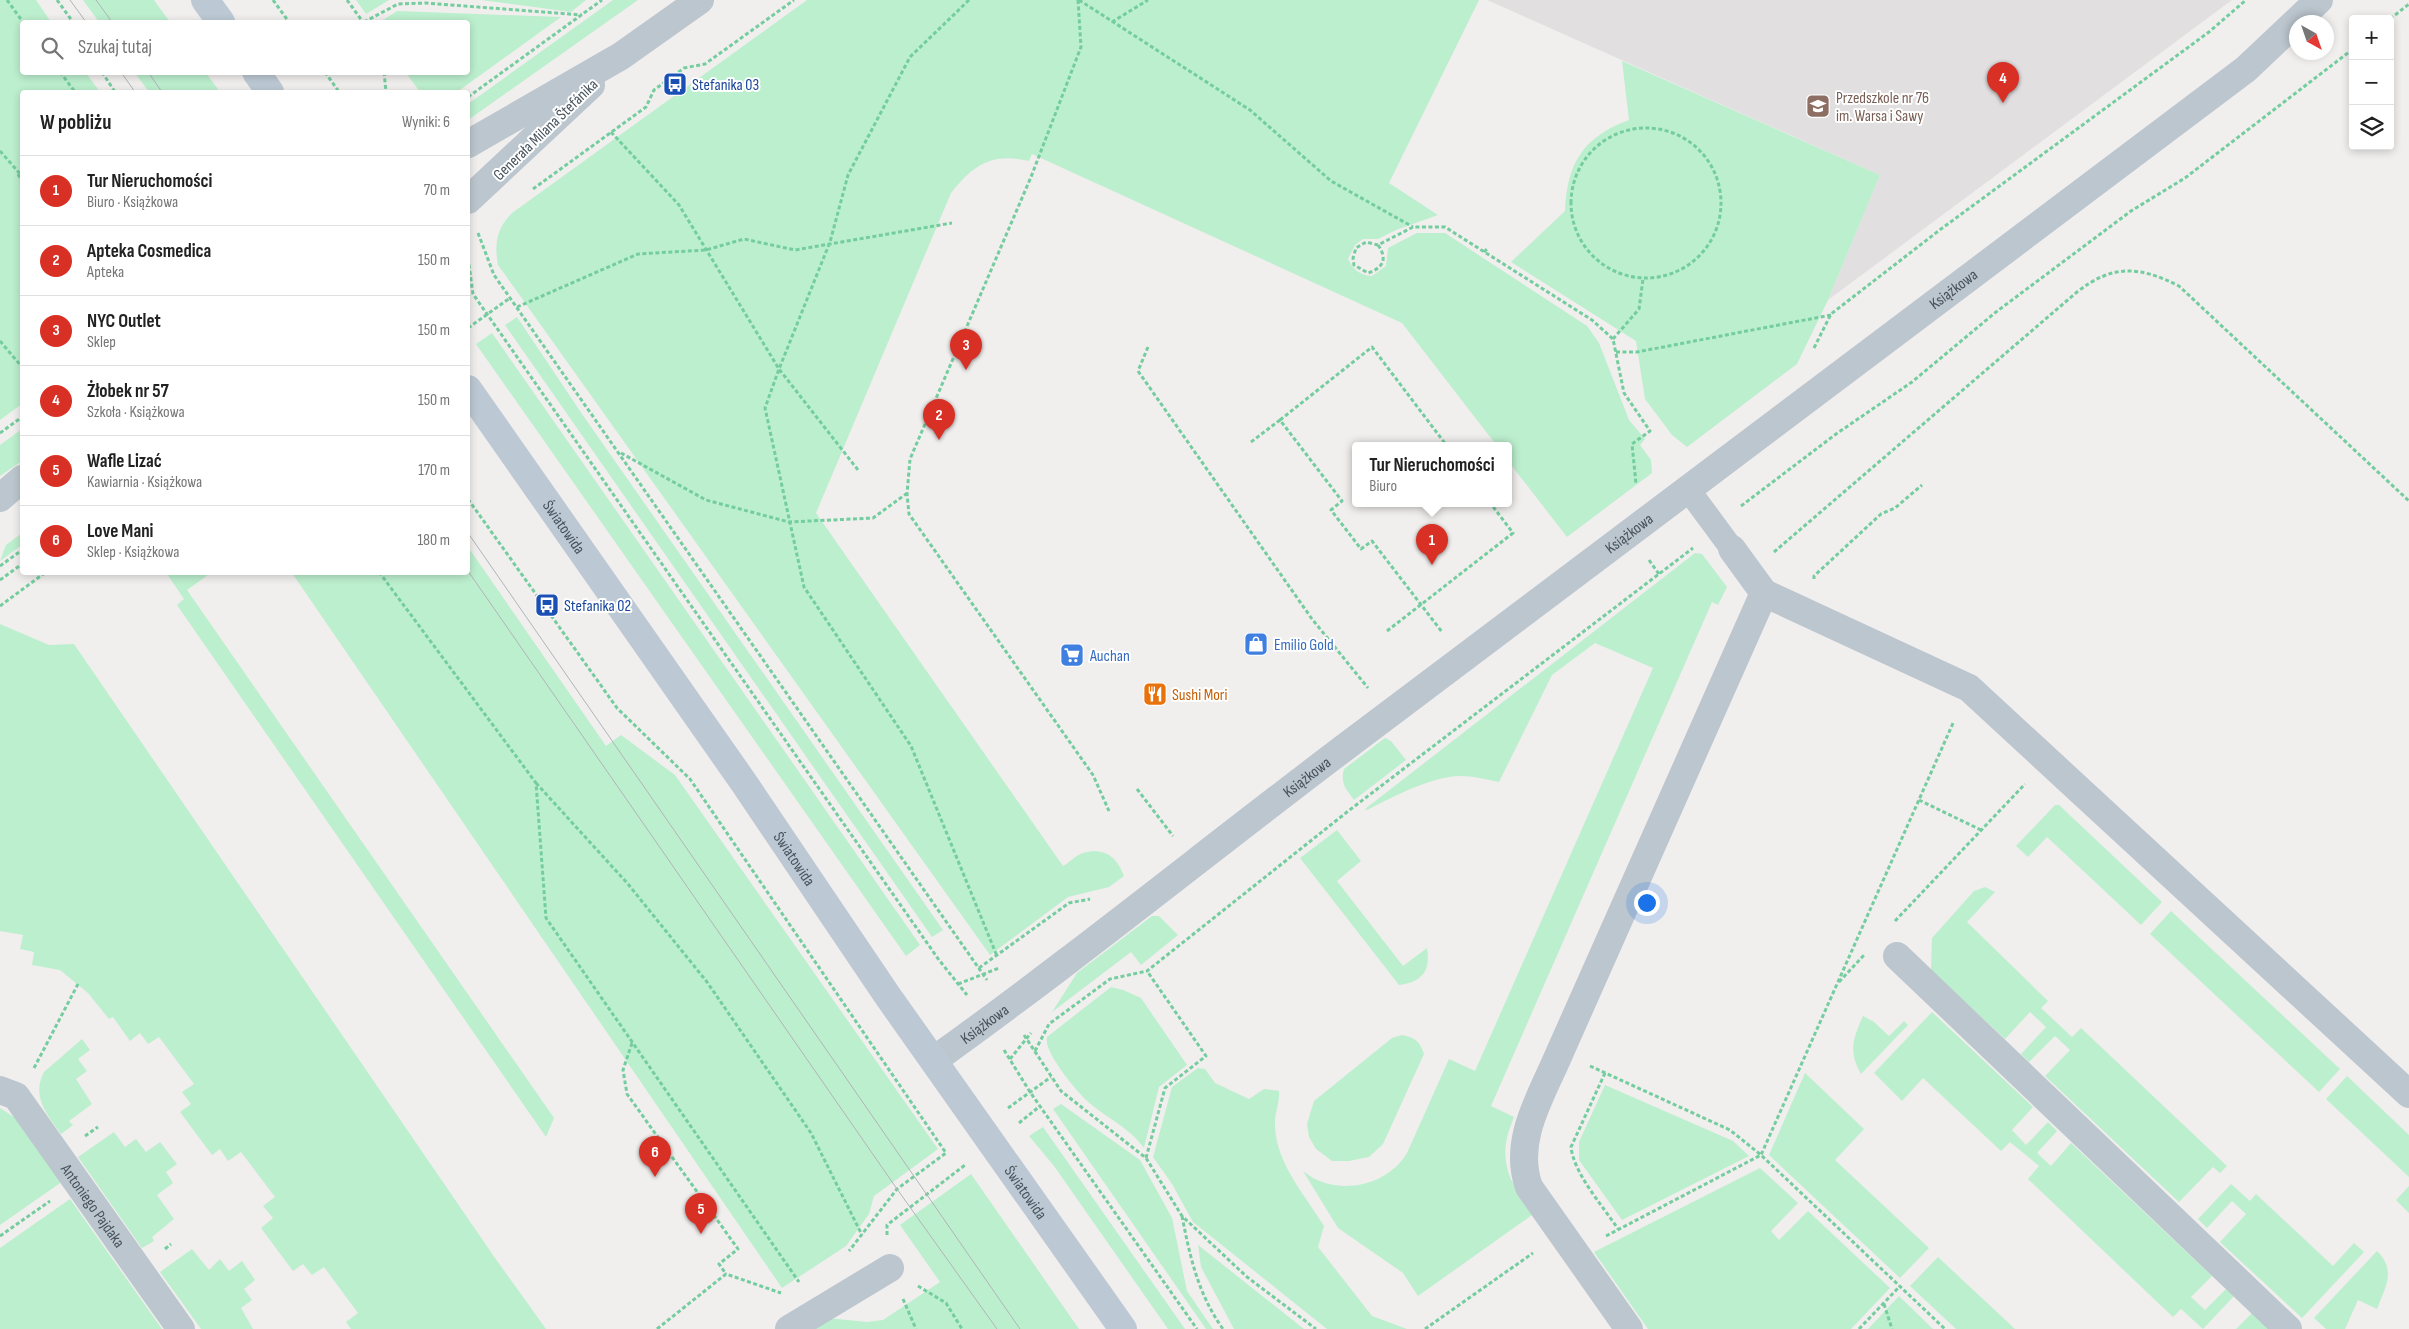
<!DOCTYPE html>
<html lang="pl">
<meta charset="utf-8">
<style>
:root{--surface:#fff;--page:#f6f6f6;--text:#222;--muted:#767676;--line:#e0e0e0;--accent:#d93025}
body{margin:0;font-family:"Sofia Sans Condensed",sans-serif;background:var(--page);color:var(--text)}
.controls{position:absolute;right:15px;top:15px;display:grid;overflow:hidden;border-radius:5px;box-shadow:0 2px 8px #0003}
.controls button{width:45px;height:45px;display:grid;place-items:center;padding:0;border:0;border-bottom:1px solid var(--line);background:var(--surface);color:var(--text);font:25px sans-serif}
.compass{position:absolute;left:2289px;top:15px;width:45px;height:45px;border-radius:50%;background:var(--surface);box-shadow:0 2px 8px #0003;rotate:140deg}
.you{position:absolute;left:1646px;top:902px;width:18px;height:18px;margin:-12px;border:4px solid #fff;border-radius:50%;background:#1a73e8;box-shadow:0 0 0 8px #1a73e833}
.badge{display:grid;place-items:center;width:32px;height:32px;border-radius:50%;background:var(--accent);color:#fff;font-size:16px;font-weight:700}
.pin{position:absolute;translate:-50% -41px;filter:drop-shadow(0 1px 2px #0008)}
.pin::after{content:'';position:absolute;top:26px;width:18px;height:15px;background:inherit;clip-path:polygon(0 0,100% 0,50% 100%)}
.popup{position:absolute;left:1352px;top:442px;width:160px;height:65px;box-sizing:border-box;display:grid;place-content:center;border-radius:5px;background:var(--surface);filter:drop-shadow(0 1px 4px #0005);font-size:16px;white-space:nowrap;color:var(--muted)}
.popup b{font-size:19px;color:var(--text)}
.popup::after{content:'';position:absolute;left:50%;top:100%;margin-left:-10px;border:10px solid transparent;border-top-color:var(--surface)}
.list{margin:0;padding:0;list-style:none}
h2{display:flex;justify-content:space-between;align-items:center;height:65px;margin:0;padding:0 20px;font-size:21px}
h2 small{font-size:16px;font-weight:400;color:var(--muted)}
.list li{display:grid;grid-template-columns:32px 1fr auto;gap:15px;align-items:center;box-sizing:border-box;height:70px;padding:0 20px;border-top:1px solid var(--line)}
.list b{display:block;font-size:19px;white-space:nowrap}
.list p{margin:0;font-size:16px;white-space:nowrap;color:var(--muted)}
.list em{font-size:16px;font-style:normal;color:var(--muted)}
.icon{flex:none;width:28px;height:28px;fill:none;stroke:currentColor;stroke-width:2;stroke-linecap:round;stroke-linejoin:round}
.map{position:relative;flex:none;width:2409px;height:1329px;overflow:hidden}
.search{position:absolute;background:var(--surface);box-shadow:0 2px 8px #0003;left:20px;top:20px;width:450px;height:55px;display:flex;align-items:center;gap:12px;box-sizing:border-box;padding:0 18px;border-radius:5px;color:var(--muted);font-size:19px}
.panel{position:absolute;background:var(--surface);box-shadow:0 2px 8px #0003;left:20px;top:90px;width:450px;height:485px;border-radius:5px}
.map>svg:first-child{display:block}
</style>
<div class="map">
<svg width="2409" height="1329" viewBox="0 0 2409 1329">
<rect width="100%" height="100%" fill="#f1eeee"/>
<!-- education -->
<path fill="#e2dfe1" d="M 1487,0 L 2232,0 L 1828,300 L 1880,175 Z"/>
<!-- green -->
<path fill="#bcefce" d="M 0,0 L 36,0 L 51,22 L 22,22 L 22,72 L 86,73 L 100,92 L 22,92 L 22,404 L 0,420 Z
M 83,0 L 154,0 L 170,22 L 99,22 Z
M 356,0 L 389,0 L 366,14 Z
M 481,0 L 586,0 L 571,12 Z
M 613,0 L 638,0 L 468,120 L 468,104 Z
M 807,0 L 1479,0 L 1389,183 L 1438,215 L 1396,230 L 1378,239 L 1363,239 L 1355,245 L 1348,259 C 1354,270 1359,275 1372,276 L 1386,266 L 1388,248 L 1417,233 L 1445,233 L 1587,326 L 1599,343 L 1629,420 L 1645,439 L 1640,445 L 1651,460 L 1652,473 L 1567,537 L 1508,461 L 1508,446 L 1497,446 L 1402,323 L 1032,154 L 1029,161 C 992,152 973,165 951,193 L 816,513 L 1063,866 C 1069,863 1076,855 1083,853 C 1105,847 1117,857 1124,876 L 1109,887 L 1068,897 L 990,955 L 498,265 C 494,244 497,228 512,213 Z
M 397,11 L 561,17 L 457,92 L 420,92 L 406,73 L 468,72 L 468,22 L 380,22 Z
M 1622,61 L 1880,175 L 1828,300 L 1797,364 L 1687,447 L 1672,435 L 1645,399 L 1636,341 L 1511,262 L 1565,211 C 1567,163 1583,137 1629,120 Z
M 135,73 L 206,73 L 220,92 L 149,92 Z
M 517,317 L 582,414 L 943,930 L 932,937 L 505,325 Z
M 492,333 L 920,945 L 906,956 L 476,344 Z
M 22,429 L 22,461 L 0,476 L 0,445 Z
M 22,533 L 22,545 L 0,561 L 6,545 Z
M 468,547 L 606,746 L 621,735 L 675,775 L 938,1149 L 874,1196 L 869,1214 L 846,1246 L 782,1288 L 292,573 L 468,572 Z
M 1695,553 L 1702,554 L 1727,587 L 1718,605 L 1712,602 L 1491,1106 L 1514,1117 C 1496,1159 1508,1179 1532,1215 L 1418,1296 L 1403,1273 L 1338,1228 L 1303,1171 C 1334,1197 1386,1188 1407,1153 L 1449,1059 L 1475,1071 L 1653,668 L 1595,643 L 1552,675 L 1499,782 C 1483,779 1465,774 1449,777 C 1420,782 1393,797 1367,810 L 1365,809 Z
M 205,573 L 208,575 L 187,590 L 554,1118 L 546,1137 L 177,605 L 184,599 L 167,574 L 170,573 Z
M 0,624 L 49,645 L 74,644 L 495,1258 L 546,1329 L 351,1329 L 346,1322 L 358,1313 L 324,1267 L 312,1275 L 303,1264 L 293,1271 L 261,1228 L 273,1218 L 263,1206 L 275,1197 L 241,1152 L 228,1161 L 220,1149 L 212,1155 L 180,1112 L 191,1104 L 182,1092 L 194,1084 L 159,1037 L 148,1044 L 140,1033 L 130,1041 L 113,1017 L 109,1019 L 88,993 L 60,970 L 32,965 L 34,952 L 20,949 L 23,935 L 0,931 Z
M 1385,738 L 1391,741 L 1406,760 L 1354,800 C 1346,789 1340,783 1344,769 Z
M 2055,805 L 2059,805 L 2162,902 L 2141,925 L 2047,837 L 2028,857 L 2016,846 Z
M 1337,830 L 1361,861 L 1337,881 L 1403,966 L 1427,948 C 1431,971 1422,982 1399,985 L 1300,858 Z
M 1985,887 L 1995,892 L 1967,922 L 2048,1001 L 2041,1008 L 2072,1037 L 2081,1028 L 2227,1166 L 2220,1173 L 2213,1167 L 2179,1202 L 2045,1076 L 2070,1050 L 2055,1036 L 2029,1062 L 2021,1054 L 2046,1027 L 2030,1012 L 2005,1039 L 1931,970 L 1932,938 L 1974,891 Z
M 2171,911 L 2340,1069 L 2319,1092 L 2150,934 Z
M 1152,916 L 1159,916 L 1178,935 L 1141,965 L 1131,952 L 1052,1012 L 1077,973 Z
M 1111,987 L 1123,990 L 1141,998 L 1187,1065 L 1159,1087 L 1144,1148 C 1128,1126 1104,1117 1085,1099 C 1074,1088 1043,1051 1047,1037 Z
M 1932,1012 L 2033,1107 L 2012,1130 L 2026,1145 L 2048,1122 L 2057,1131 L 2037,1153 L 2051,1166 L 2071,1143 L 2212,1276 L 2191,1297 L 2205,1310 L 2226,1289 L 2234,1296 L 2203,1329 L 2181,1309 L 2173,1317 L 2028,1179 L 2039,1166 L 2010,1142 L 2001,1151 L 1923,1078 L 1902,1101 L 1874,1073 Z
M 1863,1016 L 1874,1022 L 1889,1036 L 1904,1021 L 1908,1025 L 1861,1074 C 1848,1051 1853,1039 1863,1016 Z
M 1402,1035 C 1415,1037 1420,1042 1424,1054 L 1383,1144 L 1369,1157 L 1349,1161 L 1332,1161 L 1316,1149 L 1309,1137 L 1307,1124 L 1314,1101 L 1392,1038 Z
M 82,1039 L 90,1050 L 78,1059 L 87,1071 L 76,1079 L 92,1104 L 69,1121 L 73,1125 L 61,1134 C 47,1115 31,1096 44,1072 Z
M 1198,1068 L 1205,1069 L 1215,1083 L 1249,1099 L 1264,1089 L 1279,1091 C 1280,1103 1274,1114 1275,1126 C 1276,1163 1305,1195 1324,1226 L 1318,1247 L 1372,1316 L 1407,1329 L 1327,1329 L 1193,1222 L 1172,1184 L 1153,1157 L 1172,1087 Z
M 1805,1073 L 1864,1129 L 1835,1160 L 1929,1248 L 1900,1278 L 1769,1155 Z
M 2347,1076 L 2409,1135 L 2409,1177 L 2326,1099 Z
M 1605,1085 L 1733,1141 L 1749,1156 L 1622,1220 L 1579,1160 L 1579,1142 Z
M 1061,1104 L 1140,1160 L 1172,1218 L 1187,1291 L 1213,1329 L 1206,1329 L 1053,1109 Z
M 0,1108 L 20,1121 L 63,1181 L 0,1225 Z
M 1043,1127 L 1185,1329 L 1168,1329 L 1054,1166 L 1029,1136 Z
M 114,1132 L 125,1147 L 136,1139 L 146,1152 L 160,1142 L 177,1164 L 166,1172 L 173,1183 L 157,1195 L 174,1219 L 152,1237 L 154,1241 L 142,1248 L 78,1157 Z
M 1760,1168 L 1798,1203 L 1771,1231 L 1779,1240 L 1808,1211 L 1890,1288 L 1851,1329 L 1648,1329 L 1594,1252 Z
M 971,1174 L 1079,1329 L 812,1329 L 828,1318 L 867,1322 L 883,1320 L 940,1282 L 900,1225 Z
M 2231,1184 L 2250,1201 L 2256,1194 L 2333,1266 L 2354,1243 L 2364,1252 L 2302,1318 L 2220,1242 L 2246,1214 L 2232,1201 L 2207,1228 L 2198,1219 Z
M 2409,1186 L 2409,1213 L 2396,1200 Z
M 70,1199 L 162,1329 L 0,1329 L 0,1248 Z
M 1198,1245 L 1304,1329 L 1234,1329 L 1201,1267 Z
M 192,1249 L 209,1270 L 220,1259 L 229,1271 L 242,1261 L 255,1280 L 244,1289 L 252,1300 L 241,1308 L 253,1329 L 201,1329 L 160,1272 Z
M 2377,1251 C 2397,1271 2385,1287 2377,1309 L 2358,1300 L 2345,1329 L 2326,1329 L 2314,1318 Z
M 1938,1257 L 2015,1329 L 1956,1329 L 1910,1286 Z
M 1899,1296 L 1933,1329 L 1868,1329 Z
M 2252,1313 L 2269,1329 L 2236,1329 Z"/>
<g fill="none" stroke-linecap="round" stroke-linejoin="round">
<!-- path -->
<path stroke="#74cd9e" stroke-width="3" stroke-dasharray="4 2.5" stroke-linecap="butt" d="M 7,0 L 23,22
M 57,0 L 73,22
M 273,0 L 289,22
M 347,0 L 363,22
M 969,0 L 910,57 L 848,175 L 830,242 L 779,369 L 765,408 L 804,587 L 911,746 L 997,956
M 1078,0 L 1081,47 L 1031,177 L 910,459 L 907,494 L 909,514 L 1093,775 L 1109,811
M 1079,0 L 1250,110 L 1331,181 L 1413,227
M 2390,19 L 2409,4
M 364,22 L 398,4 L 426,3 L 582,15
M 1112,22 L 1148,0
M 60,72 L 75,92
M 102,72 L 115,92
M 325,72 L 339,92
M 384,72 L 386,92
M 396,92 L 399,92
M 468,97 L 602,0
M1571 203a75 75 0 1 1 150 0a75 75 0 1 1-150 0Z
M 611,132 L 679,205 L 779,369 L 858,470
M 0,151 L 22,176
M 18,174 L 22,182
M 533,189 L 646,107 L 654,90 L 684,68 L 705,64 L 794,0
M 478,233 L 494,275 L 987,980
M 1378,245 C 1388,259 1383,268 1368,273 L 1354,265 L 1353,258 L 1356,248 L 1366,242 L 1378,245 L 1413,227 L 1445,227 L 1592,320 L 1613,339 L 1624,393 L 1650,431 L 1632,444 L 1636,484
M 1484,252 L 1488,248
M 468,258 L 473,294 L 939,960 L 967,995
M 517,307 L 638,254 L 706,250 L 744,239 L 795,250 L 952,223
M 468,328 L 510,298
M 1613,339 L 1639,309 L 1643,279
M 0,341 L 22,367
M 1148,347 L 1138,371 L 1312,619 L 1368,688
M 1814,348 L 1831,314 L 1941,229 L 2209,32 L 2246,0
M 1616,352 L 1637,352 L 1831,315
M 1280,420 L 1372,347 L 1447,446
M 0,433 L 22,417
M 1251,442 L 1280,420 L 1342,501 L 1331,510 L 1361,549 L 1372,541 L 1442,632
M 621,453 L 706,500 L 789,522 L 873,518 L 906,494
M 468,499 L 617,708 L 690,779 L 946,1153 L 897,1189 L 849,1251
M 1741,506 L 1836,434 L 1912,382 L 1996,312 L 2131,211 L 2185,178 L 2353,49
M 1774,552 L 2077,292 C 2113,264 2139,266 2179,286 L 2409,501
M 1649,560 L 1659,574
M 0,566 L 22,550
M 379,572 L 536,783 L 546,918 L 799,1282
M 1814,579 L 1814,576 L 1881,514 L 1895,508 L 1922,485
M 0,580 L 22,564
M 0,606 L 46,572
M 1387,631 L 1513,533 L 1491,504
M 536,783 L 628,884 L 707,982 L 811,1133 L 862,1235
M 1137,789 L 1173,836
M 1919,800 L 1981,830
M 1895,921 L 2025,784
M 979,968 L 1069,903 L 1090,899
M 1839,982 L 1864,955
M 958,984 L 999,968
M 1024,1035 L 1061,1091 L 1146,1158 L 1182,1216 L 1247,1277 L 1316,1329
M 632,1043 L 623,1070 L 627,1094 L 738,1249 L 719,1264 L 726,1274
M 1004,1050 L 1030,1092 L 1197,1329
M 1035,1051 L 1049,1024 L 1110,979 L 1147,971 L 1347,812 L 1693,548
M 1010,1059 L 1031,1033
M 1590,1066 L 1730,1130 L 1761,1155 L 1945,1329
M 34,1068 L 78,984
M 1605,1073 L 1571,1147 C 1574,1174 1603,1206 1618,1229
M 1008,1108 L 1051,1077
M 1019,1123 L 1040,1106
M 85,1136 L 98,1127
M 1146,1158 L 1165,1088 L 1206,1056 L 1147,971
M 1182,1216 C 1190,1257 1198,1294 1223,1329
M 887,1235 L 887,1225 L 965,1165
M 0,1236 L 50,1201
M 1606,1236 L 1761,1155 L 1954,721
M 165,1249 L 171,1244
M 918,1286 L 946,1303 L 962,1329
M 903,1299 L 916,1329
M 1884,1304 L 1892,1329
M 657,1329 L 726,1274 L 781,1293
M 1425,1329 L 1533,1253
M 1859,1329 L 1900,1286"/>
<!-- lane -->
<path stroke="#bcc6ce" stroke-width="24" d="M 1687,488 L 1732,549"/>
<!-- street -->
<g stroke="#bcc6ce" stroke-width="28">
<path d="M 468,144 L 621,56 L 700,0"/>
<path d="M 468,200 L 591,85"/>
<path d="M 0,498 L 22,479"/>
<path d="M 1732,549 L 1764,593 L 1969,688 L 2409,1094"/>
<path d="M 1897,956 L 2288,1329"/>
<path id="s1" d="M 934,1060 C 1075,959 1210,849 1348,745 C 1647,519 1946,293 2246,69 L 2319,0"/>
<path id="s2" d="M 0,1090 L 16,1096 L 181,1329"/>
<path d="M 789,1329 L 890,1268"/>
<path d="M 1629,1329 L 1529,1187 C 1512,1140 1542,1095 1560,1052 L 1764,593"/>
</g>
<!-- secondary -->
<g stroke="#bcc8d3" stroke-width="28">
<path d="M 205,0 L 221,22"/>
<path d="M 256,72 L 270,92"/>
<path id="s3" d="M 468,389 L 744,783 L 887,995 L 1123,1329"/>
</g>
<!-- tram -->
<path stroke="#b1b4b9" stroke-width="1" d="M 70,0 L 86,22
M 96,0 L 112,22
M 121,72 L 135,92
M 148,72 L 162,92
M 468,533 L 1020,1329
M 468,571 L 897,1189 L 997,1329"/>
</g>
<!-- icons -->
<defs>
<g id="bus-square" transform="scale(1.25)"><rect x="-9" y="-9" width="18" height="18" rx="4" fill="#1a4fb4" stroke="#fff"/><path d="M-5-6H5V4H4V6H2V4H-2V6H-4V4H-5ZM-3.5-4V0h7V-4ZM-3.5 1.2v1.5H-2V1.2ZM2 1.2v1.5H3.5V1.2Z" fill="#fff"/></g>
<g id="school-square" transform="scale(1.25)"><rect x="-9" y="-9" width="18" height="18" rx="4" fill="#8d6e63" stroke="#fff"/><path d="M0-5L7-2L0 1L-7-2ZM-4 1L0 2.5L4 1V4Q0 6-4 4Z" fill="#fff"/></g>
<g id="shop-square" transform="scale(1.25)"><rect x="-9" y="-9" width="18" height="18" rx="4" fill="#3f7fe0" stroke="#fff"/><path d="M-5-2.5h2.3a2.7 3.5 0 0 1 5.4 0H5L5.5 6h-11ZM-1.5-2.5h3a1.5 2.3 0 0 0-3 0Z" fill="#fff"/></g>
<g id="supermarket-square" transform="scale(1.25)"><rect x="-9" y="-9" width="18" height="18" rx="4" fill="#3f7fe0" stroke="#fff"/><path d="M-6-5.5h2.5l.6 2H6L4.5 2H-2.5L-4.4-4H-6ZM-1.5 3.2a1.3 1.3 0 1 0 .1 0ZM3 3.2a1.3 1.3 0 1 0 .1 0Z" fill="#fff"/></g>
<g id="restaurant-square" transform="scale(1.25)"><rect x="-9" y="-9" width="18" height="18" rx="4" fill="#e8710a" stroke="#fff"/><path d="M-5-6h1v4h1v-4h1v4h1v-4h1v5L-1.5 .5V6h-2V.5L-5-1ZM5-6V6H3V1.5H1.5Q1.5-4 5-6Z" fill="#fff"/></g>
</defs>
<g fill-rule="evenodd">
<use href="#bus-square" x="675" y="84"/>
<use href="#school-square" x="1818" y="106"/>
<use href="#bus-square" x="547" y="605"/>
<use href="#shop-square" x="1256" y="644"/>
<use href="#supermarket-square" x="1072" y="655"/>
<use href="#restaurant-square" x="1155" y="694"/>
</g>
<g text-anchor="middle" stroke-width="4" stroke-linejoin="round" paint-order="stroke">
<!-- transit labels -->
<g font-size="16" fill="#164399" stroke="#fff" text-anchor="start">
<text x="692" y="90">Stefanika 03</text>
<text x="564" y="611">Stefanika 02</text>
</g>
<!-- education labels -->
<g font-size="16" fill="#785e54" stroke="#fff" text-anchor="start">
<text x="1836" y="103">Przedszkole nr 76<tspan x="1836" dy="18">im. Warsa i Sawy</tspan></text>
</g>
<!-- street labels -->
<g font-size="16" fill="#46535c" stroke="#fff">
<text transform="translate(545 129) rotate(-44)" y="6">Generała Milana Štefánika</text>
<text dy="6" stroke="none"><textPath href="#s1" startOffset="1278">Książkowa</textPath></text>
<text dy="6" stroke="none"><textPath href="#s3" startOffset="168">Światowida</textPath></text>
<text dy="6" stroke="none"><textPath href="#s1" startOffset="872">Książkowa</textPath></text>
<text dy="6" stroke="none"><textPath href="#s1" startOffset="468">Książkowa</textPath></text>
<text dy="6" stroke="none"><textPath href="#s3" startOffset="572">Światowida</textPath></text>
<text dy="6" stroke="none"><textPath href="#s1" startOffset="62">Książkowa</textPath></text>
<text dy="6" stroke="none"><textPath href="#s3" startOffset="978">Światowida</textPath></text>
<text dy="6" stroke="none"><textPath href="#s2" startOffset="151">Antoniego Pajdaka</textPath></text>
</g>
<!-- shop labels -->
<g font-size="16" fill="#366cbe" stroke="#fff" text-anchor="start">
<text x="1274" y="650">Emilio Gold</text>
<text x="1090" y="661">Auchan</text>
</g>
<!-- food labels -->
<g font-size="16" fill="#c56008" stroke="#fff" text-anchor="start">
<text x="1172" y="700">Sushi Mori</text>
</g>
</g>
</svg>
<div class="controls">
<button>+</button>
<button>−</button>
<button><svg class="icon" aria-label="layers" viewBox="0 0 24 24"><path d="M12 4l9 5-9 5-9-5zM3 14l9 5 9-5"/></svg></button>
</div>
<svg class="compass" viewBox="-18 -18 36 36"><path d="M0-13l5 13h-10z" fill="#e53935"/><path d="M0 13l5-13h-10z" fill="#767676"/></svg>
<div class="you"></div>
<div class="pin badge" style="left:1432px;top:565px">1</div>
<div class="popup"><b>Tur Nieruchomości</b>Biuro</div>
<div class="pin badge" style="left:939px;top:440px">2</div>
<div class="pin badge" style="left:966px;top:370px">3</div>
<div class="pin badge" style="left:2003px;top:103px">4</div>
<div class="pin badge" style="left:701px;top:1234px">5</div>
<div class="pin badge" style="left:655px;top:1177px">6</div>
<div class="search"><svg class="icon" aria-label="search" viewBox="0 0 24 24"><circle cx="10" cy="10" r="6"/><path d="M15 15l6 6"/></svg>Szukaj tutaj</div>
<section class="panel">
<h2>W pobliżu<small>Wyniki: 6</small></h2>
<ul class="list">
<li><span class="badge">1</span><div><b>Tur Nieruchomości</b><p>Biuro · Książkowa</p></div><em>70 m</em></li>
<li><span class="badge">2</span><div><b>Apteka Cosmedica</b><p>Apteka</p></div><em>150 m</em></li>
<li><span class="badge">3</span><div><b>NYC Outlet</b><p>Sklep</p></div><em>150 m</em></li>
<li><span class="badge">4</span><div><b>Żłobek nr 57</b><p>Szkoła · Książkowa</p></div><em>150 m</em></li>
<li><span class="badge">5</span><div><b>Wafle Lizać</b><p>Kawiarnia · Książkowa</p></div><em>170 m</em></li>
<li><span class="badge">6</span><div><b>Love Mani</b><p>Sklep · Książkowa</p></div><em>180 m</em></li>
</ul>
</section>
</div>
